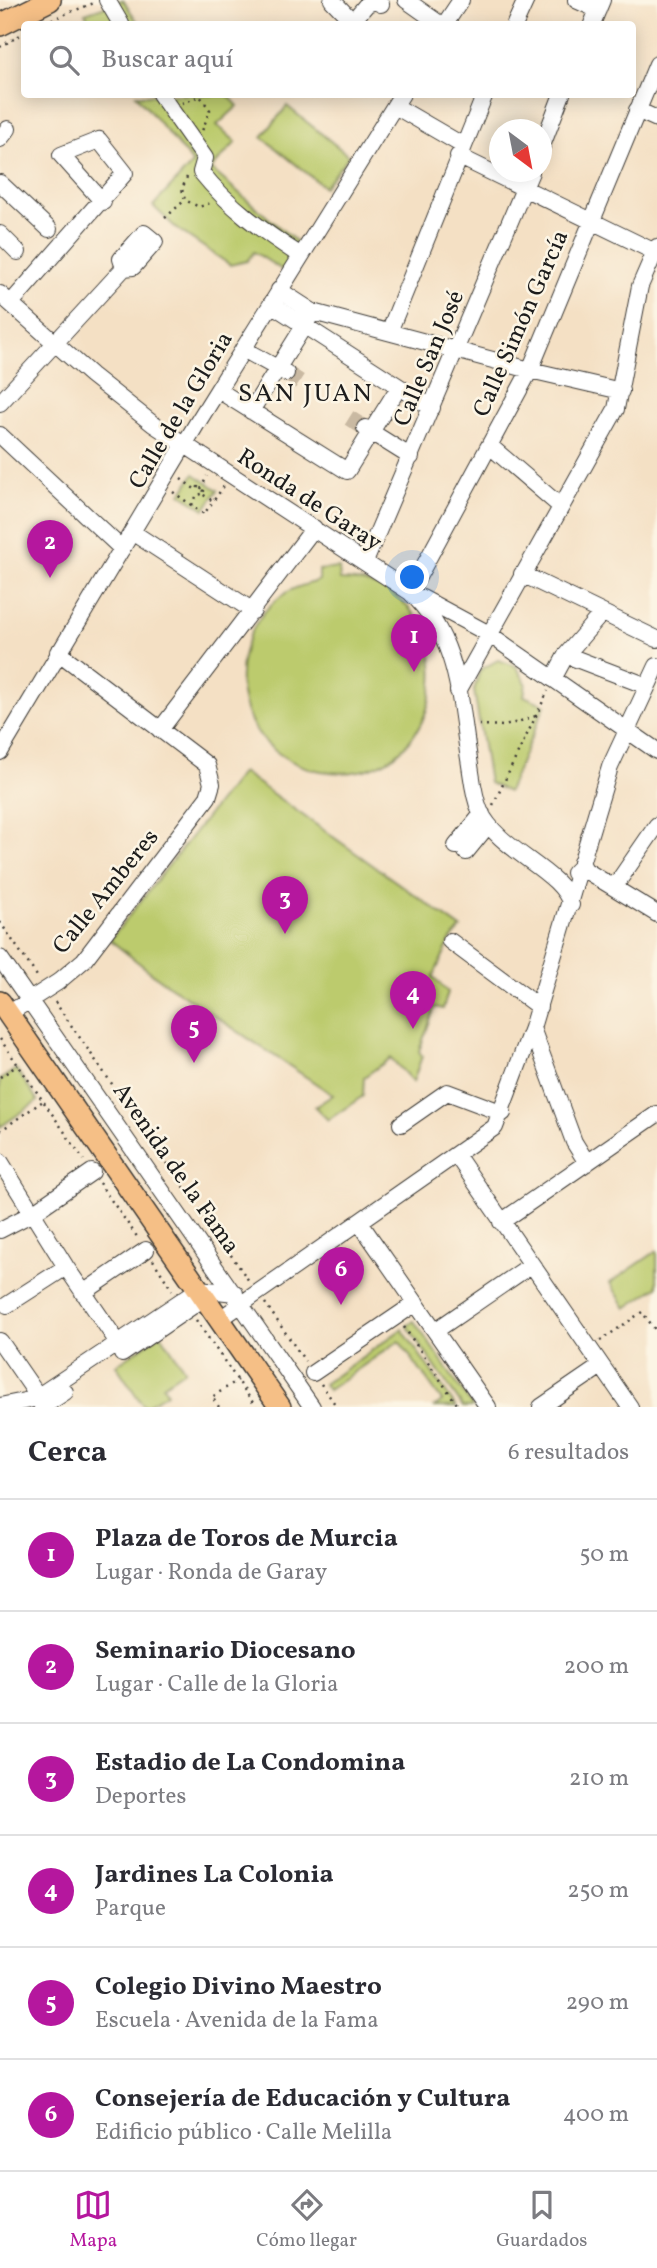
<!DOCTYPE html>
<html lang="es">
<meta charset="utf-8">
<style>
:root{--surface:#fff;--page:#f7f7f7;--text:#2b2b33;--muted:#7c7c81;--line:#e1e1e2;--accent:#b5179e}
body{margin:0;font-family:Vollkorn,serif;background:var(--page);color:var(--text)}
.compass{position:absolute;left:489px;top:119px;width:63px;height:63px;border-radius:50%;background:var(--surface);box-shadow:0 4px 18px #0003;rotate:148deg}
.you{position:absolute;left:413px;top:578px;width:24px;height:24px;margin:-18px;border:5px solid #fff;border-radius:50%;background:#1a73e8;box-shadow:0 0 0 10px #1a73e833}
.badge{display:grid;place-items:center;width:46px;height:46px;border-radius:50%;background:var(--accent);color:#fff;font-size:23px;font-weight:700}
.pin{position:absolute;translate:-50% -58px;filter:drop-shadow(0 2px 4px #0008)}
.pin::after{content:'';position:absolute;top:37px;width:24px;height:21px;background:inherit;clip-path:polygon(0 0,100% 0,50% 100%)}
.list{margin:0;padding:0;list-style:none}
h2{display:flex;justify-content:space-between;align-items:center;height:91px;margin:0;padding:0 28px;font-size:30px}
h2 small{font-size:23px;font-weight:400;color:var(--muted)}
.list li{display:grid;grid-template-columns:46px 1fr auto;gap:21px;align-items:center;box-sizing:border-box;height:112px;padding:0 28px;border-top:2px solid var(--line)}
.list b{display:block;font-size:26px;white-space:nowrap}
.list p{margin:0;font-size:23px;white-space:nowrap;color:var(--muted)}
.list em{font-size:23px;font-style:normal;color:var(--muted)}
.icon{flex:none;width:38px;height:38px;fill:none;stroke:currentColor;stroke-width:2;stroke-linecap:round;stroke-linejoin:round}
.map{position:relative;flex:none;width:657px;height:1407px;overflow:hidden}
.search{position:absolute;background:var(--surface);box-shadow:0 4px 18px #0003;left:21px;right:21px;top:21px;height:77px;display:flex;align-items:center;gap:18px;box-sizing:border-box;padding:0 24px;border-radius:7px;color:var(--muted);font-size:26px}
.sheet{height:763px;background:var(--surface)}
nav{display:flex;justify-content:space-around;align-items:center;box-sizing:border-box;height:98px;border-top:2px solid var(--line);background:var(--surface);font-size:19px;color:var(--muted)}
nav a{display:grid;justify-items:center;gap:4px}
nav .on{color:var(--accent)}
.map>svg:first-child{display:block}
</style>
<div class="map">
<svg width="657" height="1407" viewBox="0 0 657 1407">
<rect width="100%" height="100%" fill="#fcf5e5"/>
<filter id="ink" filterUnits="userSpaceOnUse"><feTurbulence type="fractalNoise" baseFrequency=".0143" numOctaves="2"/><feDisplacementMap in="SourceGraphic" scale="14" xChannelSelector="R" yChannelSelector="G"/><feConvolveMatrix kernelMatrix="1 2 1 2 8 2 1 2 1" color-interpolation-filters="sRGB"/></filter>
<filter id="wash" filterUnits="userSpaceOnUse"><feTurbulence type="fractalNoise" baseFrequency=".00686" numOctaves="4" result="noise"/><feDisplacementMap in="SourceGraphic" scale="28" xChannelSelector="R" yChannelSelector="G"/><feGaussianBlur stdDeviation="1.57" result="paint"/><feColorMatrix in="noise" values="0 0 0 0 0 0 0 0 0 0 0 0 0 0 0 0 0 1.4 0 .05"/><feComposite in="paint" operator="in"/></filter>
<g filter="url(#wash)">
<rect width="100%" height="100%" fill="#f4e0c4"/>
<!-- green -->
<path fill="#bccb6d" stroke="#6c7444" stroke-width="2" d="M 123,0 L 139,24 L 91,24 L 85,13 Z
M 136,95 L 228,95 L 238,106 L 217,125 L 236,142 L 211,169 L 300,245 L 284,271 L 254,252 L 247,261 L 230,265 L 176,228 L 153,206 L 193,163 Z
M 287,106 L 349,156 L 324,187 L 262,137 Z
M 194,474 L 218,490 L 205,509 L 181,494 Z
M 339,568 L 340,580 C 474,580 458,793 321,771 C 296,767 270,752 256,730 C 226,685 242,618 289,591 C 298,586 310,584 319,580 L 319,570 Z
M 498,660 L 516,666 L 526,683 L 524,696 L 545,705 L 508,792 L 489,783 L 474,690 L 480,670 Z
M 242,772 L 461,928 L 450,941 L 433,977 L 448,992 L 443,1009 L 435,1007 L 419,1051 L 422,1056 L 413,1082 L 391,1058 L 364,1077 L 363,1096 L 328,1120 L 315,1107 L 333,1095 L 158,978 L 110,940 Z
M 16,1069 L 38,1101 L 0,1127 L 0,1080 Z
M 657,1251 L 657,1287 L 626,1308 L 610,1283 Z
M 414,1321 L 473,1407 L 463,1407 L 407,1326 Z
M 402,1329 L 456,1407 L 434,1407 L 442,1401 L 399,1341 L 328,1390 L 324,1384 Z
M 161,1334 L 185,1370 L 163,1385 L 167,1393 L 144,1407 L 116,1365 Z"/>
</g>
<g filter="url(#ink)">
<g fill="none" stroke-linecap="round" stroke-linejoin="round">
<!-- minor-tunnel -->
<path stroke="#c9b9a2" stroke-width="16" stroke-dasharray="16 8" stroke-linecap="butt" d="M 286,373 L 300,382
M 349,418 L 365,428"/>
<!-- minor casing -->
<g stroke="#3c3935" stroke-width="18">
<path id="minor" d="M 107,0 L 121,24
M 332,0 L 355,24
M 406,0 L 440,24
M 576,0 L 598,10
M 352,22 L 367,4 L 375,1 L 381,4
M 445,24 L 461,0
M 515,24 L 526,0
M 592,24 L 602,0
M 160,94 L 205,158 L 201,172 C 229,207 264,232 301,256
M 395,106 L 462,145
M 637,110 L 657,119
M 0,139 L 8,129
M 542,146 L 562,94
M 458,156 L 655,252
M 0,183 L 49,229
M 0,234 L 18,252
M 279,290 L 313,312 L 530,370 L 621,391
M 0,294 L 91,375 L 153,424 L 410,592 C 459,639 459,696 469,759 C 472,776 473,795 480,811 C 498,851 563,871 571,905
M 11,303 L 125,173 L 99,140 L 61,155 L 103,202
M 271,304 L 432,408
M 389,332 L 485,94
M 243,349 L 286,373
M 218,390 L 347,471 L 371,432 L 411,457
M 0,403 L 124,268 L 133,267 L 155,242 L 144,233 L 121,259 L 124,268
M 251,411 L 309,318
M 365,428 L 371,432 L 399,387
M 0,435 L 122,549
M 490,446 L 560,506
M 132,532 L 253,611
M 365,562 L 531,172
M 522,574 L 657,639
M 410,592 L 530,370 L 657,64
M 422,598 L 489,634 L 657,751
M 566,655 L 647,686
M 553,679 L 566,655 L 602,613
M 458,691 L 616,409 L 640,286 L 657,247
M 160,730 L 314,528
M 0,752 L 196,425 L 402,94
M 456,846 L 482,814
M 466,852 L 488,825
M 581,862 L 585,870 L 657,914
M 574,873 L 580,867 L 610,767 L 657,666
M 615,886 L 657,825
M 450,941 L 539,1007
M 0,958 L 312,1407
M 8,1014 L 58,982 L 84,960 L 208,797 L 212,784 L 207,765 L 58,652
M 532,1028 L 574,1142 L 587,1163
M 401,1124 L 447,1092 L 503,1113
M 457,1156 L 630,1407
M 0,1161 L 66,1267 L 123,1350
M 501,1222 L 657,1114
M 360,1223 L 488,1407
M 0,1230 L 31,1214 L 92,1172
M 83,1293 L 146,1250
M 7,1305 L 66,1267
M 220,1319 L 495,1127 L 532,1028 L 580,867
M 435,1331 L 531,1265
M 0,1341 L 38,1396
M 122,1354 L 213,1292
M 313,1373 L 416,1303
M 0,1406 L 34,1399 L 199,1289 L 235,1293
M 42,1407 L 65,1392
M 541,1407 L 601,1366"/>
</g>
<!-- major casing -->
<g stroke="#3c3935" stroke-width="24">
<path id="major" d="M 0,25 L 50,0
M 0,1002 L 280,1407"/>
</g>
<!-- path -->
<path stroke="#3c3935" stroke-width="2.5" stroke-dasharray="2 5" stroke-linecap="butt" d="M 45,22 L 94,3
M 0,47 L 22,34
M 182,103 L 200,96 L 210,110 L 202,131
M 187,177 L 182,189 L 185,200 L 199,207 L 210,203
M 165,218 L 185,200
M 181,479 L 196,490 L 198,487 L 204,491 L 202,494 L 213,501
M 201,489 L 207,476
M 173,492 L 204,514 L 224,486
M 192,505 L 197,495 L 202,494
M 479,725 L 505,726 L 536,716
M 493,805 L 548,691
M 0,922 L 39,979
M 55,1002 L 249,1281
M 0,1039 L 84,1160
M 0,1077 L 18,1065
M 0,1131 L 43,1101
M 99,1183 L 138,1238
M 153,1260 L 172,1290
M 265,1303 L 305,1361
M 196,1320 L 256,1407
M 404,1327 L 459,1407
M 600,1341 L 642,1312 L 657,1332
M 321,1384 L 337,1407
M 219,1407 L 212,1397 L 238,1380"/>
<!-- minor -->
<use href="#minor" stroke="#fff" stroke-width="16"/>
<!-- major -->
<use href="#major" stroke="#f5bf86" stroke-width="21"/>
</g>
</g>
<g text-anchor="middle" stroke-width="5" stroke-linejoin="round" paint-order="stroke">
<!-- street labels -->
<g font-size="24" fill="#1c1c1c" stroke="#fcf5e5">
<text transform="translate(520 323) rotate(-66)" y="8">Calle Simón García</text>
<text transform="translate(428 358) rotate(-67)" y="8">Calle San José</text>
<text transform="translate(180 410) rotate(-59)" y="8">Calle de la Gloria</text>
<text transform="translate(310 499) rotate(33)" y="8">Ronda de Garay</text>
<text transform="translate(105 891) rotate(-51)" y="8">Calle Amberes</text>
<text transform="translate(177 1168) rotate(55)" y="8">Avenida de la Fama</text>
</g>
<!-- neighbourhood labels -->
<g font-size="26" letter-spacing="2" fill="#1c1c1c" stroke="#fcf5e5">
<text x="306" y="401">SAN JUAN</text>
</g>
</g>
</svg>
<svg class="compass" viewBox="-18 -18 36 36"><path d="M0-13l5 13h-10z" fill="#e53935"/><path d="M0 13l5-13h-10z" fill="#7c7c81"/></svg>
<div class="you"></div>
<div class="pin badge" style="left:414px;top:672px">1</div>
<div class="pin badge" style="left:50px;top:578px">2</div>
<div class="pin badge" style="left:285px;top:934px">3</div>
<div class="pin badge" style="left:413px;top:1029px">4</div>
<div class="pin badge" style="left:194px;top:1063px">5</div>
<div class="pin badge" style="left:341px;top:1305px">6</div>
<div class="search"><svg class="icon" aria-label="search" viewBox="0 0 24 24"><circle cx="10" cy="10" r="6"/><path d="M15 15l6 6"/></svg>Buscar aquí</div>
</div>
<section class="sheet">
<h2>Cerca<small>6 resultados</small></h2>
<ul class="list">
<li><span class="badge">1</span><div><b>Plaza de Toros de Murcia</b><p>Lugar · Ronda de Garay</p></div><em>50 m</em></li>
<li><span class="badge">2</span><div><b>Seminario Diocesano</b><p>Lugar · Calle de la Gloria</p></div><em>200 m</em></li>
<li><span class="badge">3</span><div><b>Estadio de La Condomina</b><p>Deportes</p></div><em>210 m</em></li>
<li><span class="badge">4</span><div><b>Jardines La Colonia</b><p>Parque</p></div><em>250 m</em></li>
<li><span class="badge">5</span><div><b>Colegio Divino Maestro</b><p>Escuela · Avenida de la Fama</p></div><em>290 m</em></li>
<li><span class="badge">6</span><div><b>Consejería de Educación y Cultura</b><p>Edificio público · Calle Melilla</p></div><em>400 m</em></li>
</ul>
</section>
<nav>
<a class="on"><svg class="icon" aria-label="map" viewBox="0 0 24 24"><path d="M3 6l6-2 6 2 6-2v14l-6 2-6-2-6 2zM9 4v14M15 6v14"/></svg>Mapa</a>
<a><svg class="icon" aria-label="directions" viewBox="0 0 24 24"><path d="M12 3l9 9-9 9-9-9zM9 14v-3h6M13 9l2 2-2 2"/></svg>Cómo llegar</a>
<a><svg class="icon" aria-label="saved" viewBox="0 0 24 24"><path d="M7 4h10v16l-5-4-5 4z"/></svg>Guardados</a>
</nav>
